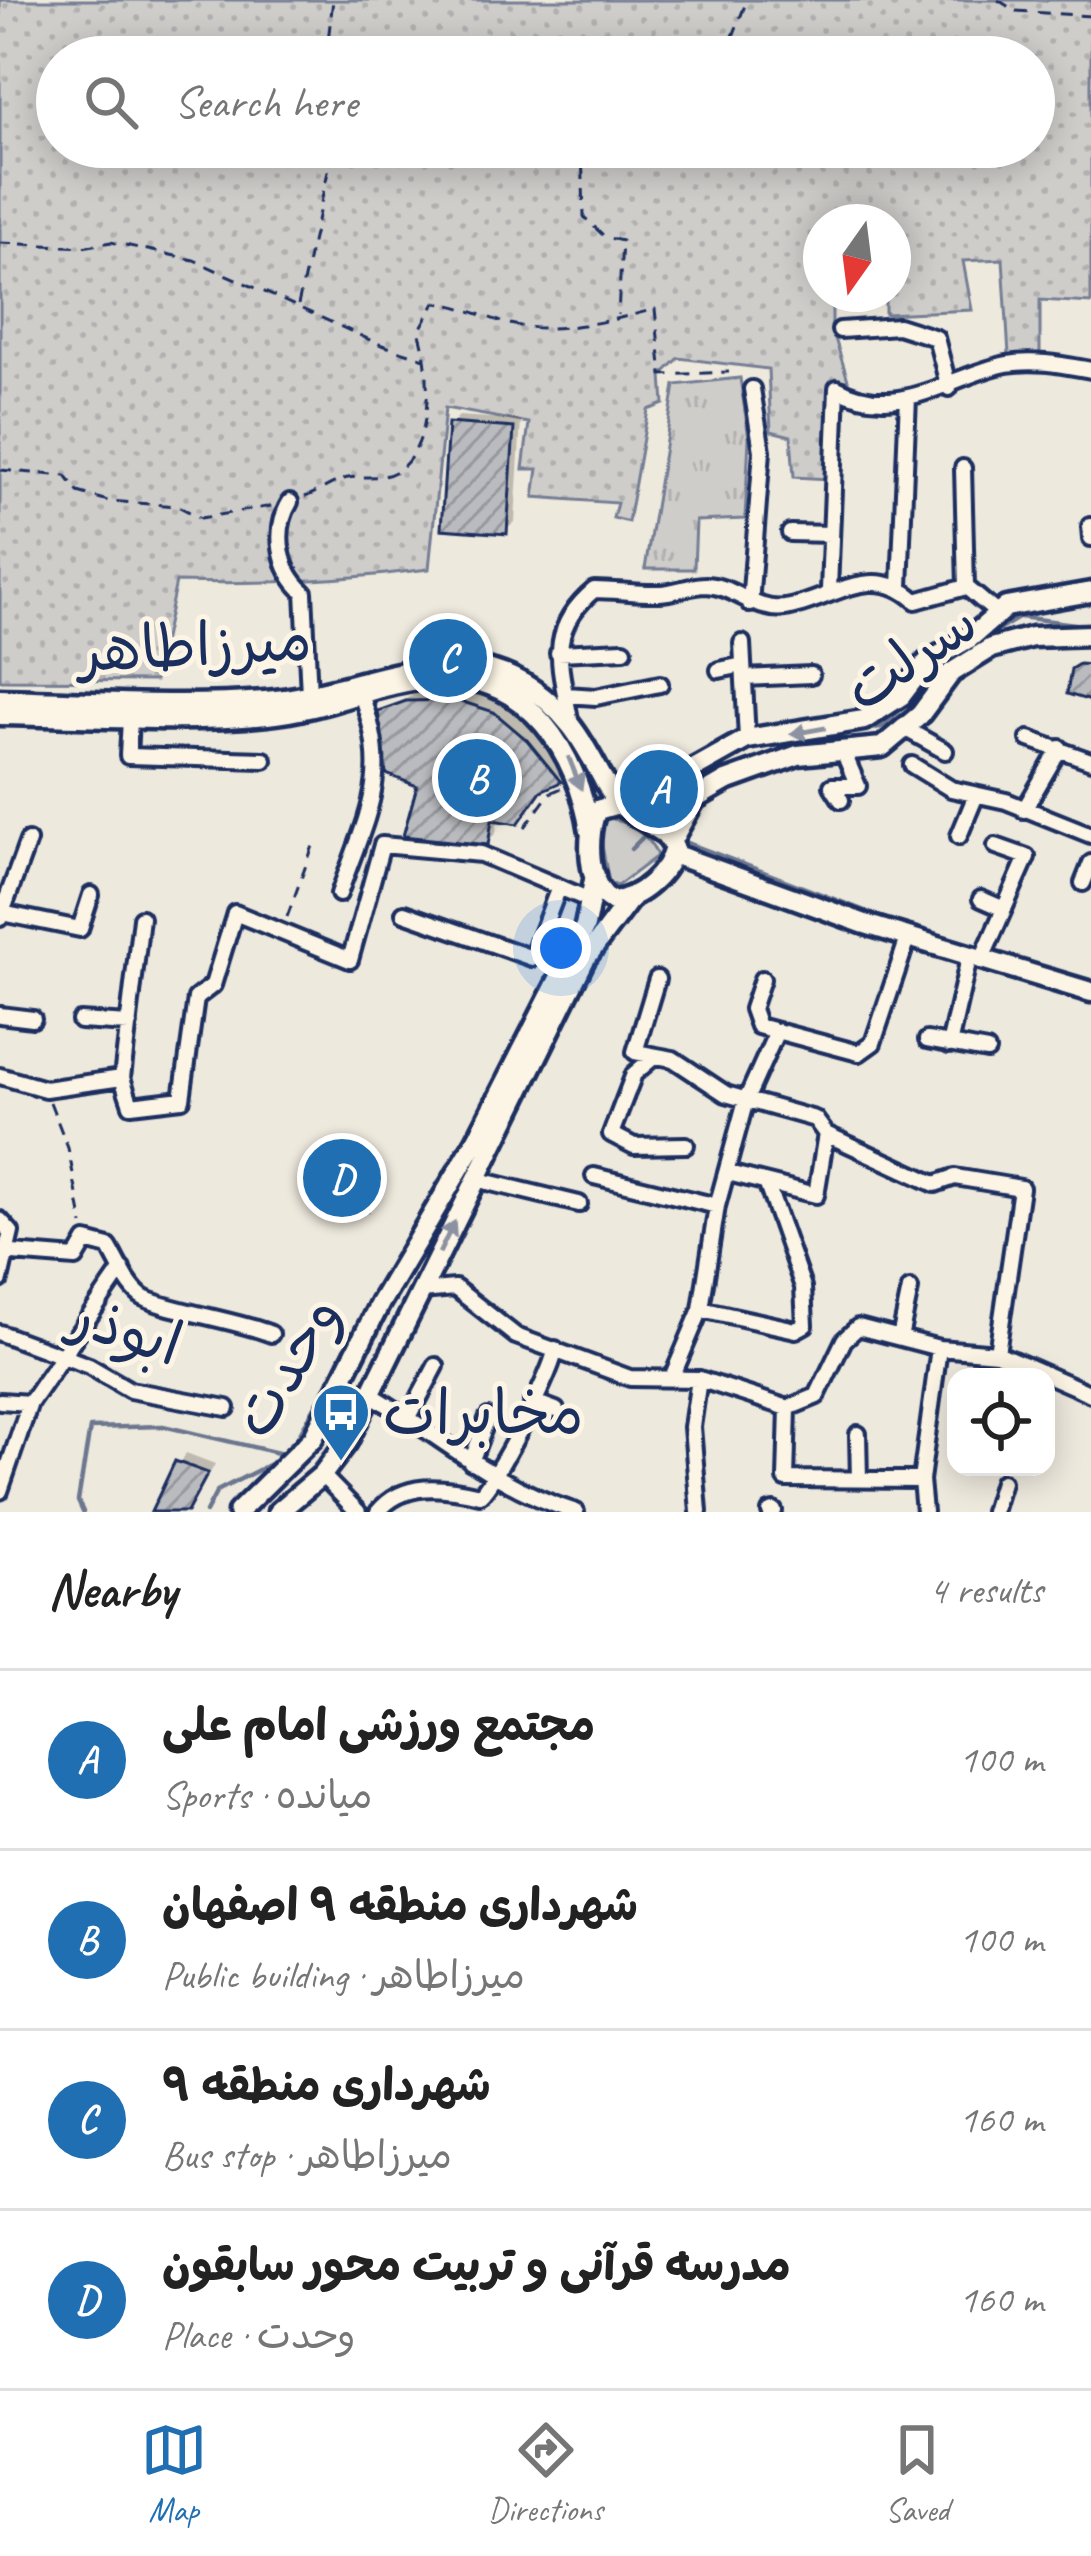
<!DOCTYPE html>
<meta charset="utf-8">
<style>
:root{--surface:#fff;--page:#f6f6f6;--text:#222;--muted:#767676;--line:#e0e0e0;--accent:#1f6fb2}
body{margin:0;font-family:Caveat,"Playpen Sans Arabic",sans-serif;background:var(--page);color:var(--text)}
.controls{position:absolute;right:36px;bottom:36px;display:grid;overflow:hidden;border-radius:24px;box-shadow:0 6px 30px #0003}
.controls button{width:108px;height:108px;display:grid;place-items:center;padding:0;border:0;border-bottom:3px solid var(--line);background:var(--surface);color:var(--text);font:60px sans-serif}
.compass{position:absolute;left:803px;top:204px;width:108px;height:108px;border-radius:50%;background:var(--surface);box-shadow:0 6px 30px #0003;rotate:194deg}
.you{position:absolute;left:561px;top:948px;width:42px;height:42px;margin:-30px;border:9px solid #fff;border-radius:50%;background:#1a73e8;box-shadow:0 0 0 18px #1a73e833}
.badge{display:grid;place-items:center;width:78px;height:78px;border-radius:50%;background:var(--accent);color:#fff;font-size:39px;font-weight:700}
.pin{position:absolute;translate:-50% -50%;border:6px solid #fff;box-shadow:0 3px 12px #0006}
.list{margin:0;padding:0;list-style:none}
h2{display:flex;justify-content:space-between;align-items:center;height:156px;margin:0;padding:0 48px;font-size:51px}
h2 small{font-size:39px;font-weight:400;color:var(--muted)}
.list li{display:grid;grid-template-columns:78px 1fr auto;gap:36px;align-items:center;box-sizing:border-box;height:180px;padding:0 48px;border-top:3px solid var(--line)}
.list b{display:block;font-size:45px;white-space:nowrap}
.list p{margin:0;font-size:39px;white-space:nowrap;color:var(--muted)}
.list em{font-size:39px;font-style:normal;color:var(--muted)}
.icon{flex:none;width:66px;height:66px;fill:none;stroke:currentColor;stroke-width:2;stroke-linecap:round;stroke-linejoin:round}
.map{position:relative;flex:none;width:1091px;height:1512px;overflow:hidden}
.search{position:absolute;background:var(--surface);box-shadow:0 6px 30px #0003;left:36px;right:36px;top:36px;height:132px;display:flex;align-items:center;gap:30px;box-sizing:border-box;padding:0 42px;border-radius:66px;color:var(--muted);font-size:45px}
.sheet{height:876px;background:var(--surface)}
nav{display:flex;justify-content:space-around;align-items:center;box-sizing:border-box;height:168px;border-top:3px solid var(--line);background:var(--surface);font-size:33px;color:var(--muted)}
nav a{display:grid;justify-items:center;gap:6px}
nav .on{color:var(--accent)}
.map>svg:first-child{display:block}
</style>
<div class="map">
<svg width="1091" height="1512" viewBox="0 0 1091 1512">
<defs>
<pattern id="park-tufts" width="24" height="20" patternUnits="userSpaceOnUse" patternTransform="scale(3)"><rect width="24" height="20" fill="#cfcdca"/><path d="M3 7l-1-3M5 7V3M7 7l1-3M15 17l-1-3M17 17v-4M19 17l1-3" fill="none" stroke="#b1b0b0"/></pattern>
<pattern id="garden-dots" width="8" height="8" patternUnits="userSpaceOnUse" patternTransform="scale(3)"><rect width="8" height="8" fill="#cfcdca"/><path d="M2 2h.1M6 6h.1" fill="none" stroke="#b1b0b0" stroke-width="1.8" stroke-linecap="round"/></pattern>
<pattern id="building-hatch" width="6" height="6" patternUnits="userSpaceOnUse" patternTransform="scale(3)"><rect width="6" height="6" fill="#babbbe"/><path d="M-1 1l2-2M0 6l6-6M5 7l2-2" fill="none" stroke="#96989e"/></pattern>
</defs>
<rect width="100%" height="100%" fill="#eee9dd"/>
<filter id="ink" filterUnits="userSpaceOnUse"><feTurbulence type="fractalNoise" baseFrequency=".00833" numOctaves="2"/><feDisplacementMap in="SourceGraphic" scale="24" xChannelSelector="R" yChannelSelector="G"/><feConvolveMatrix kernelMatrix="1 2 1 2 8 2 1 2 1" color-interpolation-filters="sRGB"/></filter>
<g filter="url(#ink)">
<!-- grass -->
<path fill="#cfcdca" stroke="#757e94" stroke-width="3" d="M 604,816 C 627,823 649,831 657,856 L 617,886 L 609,882 L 600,835 Z"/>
<!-- park -->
<path fill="url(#park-tufts)" stroke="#757e94" stroke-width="3" d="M 740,378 L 749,438 L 745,519 L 696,521 L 694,569 L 645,569 L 675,385 Z"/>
<!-- garden -->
<path fill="url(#garden-dots)" stroke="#757e94" stroke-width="3" fill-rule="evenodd" d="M 0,0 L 1091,0 L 1091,303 L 1040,300 L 1040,354 L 1009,355 L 1003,259 L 963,261 L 972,310 L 885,314 L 885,294 L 893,294 L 893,222 L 821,222 L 821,294 L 832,294 L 832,329 L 848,380 L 829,386 L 829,479 L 794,477 L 791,436 L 771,431 L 768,369 L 679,358 L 662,375 L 664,404 L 648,410 L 628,522 L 613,518 L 617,503 L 534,497 L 538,469 L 523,469 L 529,423 L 445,408 L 429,569 C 344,580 262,585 176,582 L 155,681 L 0,680 ZM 57,57 L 1034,57 L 1034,147 L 57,147 Z"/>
<!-- shadow -->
<path fill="#0003" d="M 459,416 L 521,420 L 515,522 L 506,530 L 451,424 Z
M 467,692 L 504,704 L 535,731 L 567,771 L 498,818 L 496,833 L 487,842 L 421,785 L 381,712 L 417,693 Z
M 356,1143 L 379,1194 L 366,1207 L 327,1200 L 344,1155 Z
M 186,1453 L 215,1464 L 189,1512 L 155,1512 Z"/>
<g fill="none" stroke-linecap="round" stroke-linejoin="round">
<!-- stream -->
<path stroke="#6c778f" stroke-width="4.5" d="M 978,642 L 1020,617 L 1091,626
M 844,732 L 879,728 L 917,706
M 660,821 L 725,760
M 685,842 L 912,929
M 631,849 L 649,831
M 1030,964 L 1071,975
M 455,1160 L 475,1123
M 292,1447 L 346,1352
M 83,1512 L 78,1501 L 90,1428 L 163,1426 L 287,1455
M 206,1512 L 217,1491 L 280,1459"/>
</g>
<!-- building -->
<path fill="url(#building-hatch)" stroke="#1b2f5e" stroke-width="3" d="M 448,423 L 514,428 L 507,534 L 441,529 Z
M 1079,664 L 1091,665 L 1091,701 L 1067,694 L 1071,669 Z
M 457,700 L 494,712 L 527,740 L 561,782 L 541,791 L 518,824 L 492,820 L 488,845 L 403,836 L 417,786 L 386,774 L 378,711 L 406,701 Z
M 342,1153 L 367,1210 L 323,1203 Z
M 175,1461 L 208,1473 L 187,1512 L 151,1512 Z"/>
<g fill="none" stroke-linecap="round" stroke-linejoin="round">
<!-- street casing -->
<g stroke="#1b2f5e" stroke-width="22">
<path id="street" d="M 840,330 L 898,326 L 936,338 L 949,388
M 963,468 L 966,587
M 290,502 C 273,530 279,570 304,592 L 309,694
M 1090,526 L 1091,538
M 790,533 L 831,534
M 900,587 L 908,397
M 829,590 L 837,388 C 898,422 950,375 1007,364 C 1035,359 1063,365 1091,370
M 750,604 L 762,451 L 752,389
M 742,643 L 747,739
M 558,653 L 624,650
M 719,670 L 743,665
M 744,678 L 811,675
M 566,695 L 596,697 L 660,684
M 130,719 L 128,756 L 264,760
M 571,725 C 561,667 544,632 594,590 C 616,590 638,594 660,593 C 675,593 690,585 706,585 C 735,586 754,612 785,608 C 830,601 872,560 916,601 L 966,587 L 998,614
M 904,728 L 945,751
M 1029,739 L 1091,761
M 912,765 L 951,789 L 1006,801 L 1091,835
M 841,800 L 832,786 L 858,786 L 843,751
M 1024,810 L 1060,748
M 959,836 L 976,795
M 1083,883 L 1091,863
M 339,894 C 366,816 393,777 361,695
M 981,899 L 1004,909
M 2,913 L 80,929 L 91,895
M 404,913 L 532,958 L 559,887
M 0,918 L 28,841
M 981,961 L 1027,857 L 996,846
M 657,979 L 635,1052 L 673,1059 L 726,1094 L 815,1119 L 826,1134 L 816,1195 L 728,1173
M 762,979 L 752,1009 L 758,1026 L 859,1053 L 873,1043 L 908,938
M 0,1015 L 33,1019
M 80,1021 L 129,1024
M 927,1040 L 987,1051
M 949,1045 L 969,958
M 655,1056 L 634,1074 L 611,1134 L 634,1146 L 686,1145
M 0,1076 L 45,1089 L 122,1078 L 131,1105 L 182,1099 L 196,998 L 213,985 L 235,913 L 350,960 L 382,845 L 481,854 L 592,901
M 122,1078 L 141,918
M 826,1134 L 935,1184 L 955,1177 L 1021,1188 L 997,1353 L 939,1348 L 921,1480 L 924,1512
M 594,1176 L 717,1206
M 475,1179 L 579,1204
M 0,1220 L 11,1232 L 0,1280
M 0,1252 L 76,1258 L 86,1241 L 109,1247 C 118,1262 127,1285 141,1296 C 155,1308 241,1321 271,1334
M 421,1291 L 455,1288 L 516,1336 L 630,1378 L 699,1379 L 788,1408 L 786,1479 L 921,1480
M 701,1309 L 796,1330 L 805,1325 L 803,1287 L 767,1185
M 0,1333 L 89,1366 L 130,1390 L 227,1408
M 900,1338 L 910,1289
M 997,1353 L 1091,1394
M 673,1375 L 701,1309 L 717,1206 L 746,1100 L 777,1031
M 699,1379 L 692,1427 L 699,1512
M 370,1394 C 443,1437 493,1486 576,1512
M 0,1401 L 30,1403
M 532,1401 L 556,1410
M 788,1408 L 817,1396 L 844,1340 L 858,1327 L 939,1348
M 409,1417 L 436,1366
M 858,1434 L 859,1480
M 471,1462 L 488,1417
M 322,1475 L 358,1512
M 0,1491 L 30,1403 L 122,1269
M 378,1512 C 403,1481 443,1486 480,1495 C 495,1481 555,1368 555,1349
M 770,1512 L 774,1511
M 993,1512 L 1002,1482"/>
</g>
<!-- secondary casing -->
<g stroke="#1b2f5e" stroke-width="27">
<path id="secondary" d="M 0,699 C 88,701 177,708 265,701 C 377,693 480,612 571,726 C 590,750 601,779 618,804
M 0,715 C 89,716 179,724 267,715 C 326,710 380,681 438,678 C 529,673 578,754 590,832
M 656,790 L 747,739 L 864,720 L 901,696 L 927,662 L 970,638 L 1006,607 L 1091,592
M 618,804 L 665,834 L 674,847 C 669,872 640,899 613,901 C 586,890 586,832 597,810 Z
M 672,840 L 695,799 L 726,781 L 798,755 L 882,747 L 920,715 L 951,673 L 991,648 L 1032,637 L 1091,635
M 673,854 L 865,924 L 1091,992
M 238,1512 L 313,1438 L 380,1303 L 476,1141 L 572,953 L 585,926 L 595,875
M 278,1512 L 322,1475 L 347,1442 L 585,959 L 633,895"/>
</g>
<!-- path -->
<path stroke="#1b2f5e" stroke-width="3" stroke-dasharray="12 9" stroke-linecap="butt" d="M 998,0 L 1016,11 L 1091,16
M 326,57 L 333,0
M 725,57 L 747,0
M 582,147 L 584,217 L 605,237 L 622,241 L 618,315
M 0,243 L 83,247 L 111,242 L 194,260 L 379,344 L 425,359
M 298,305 L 332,154 L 326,147
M 0,470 L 66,476 L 78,492 L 108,501 L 178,506 L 201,518 L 272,506
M 305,497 C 319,492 334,481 348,478 C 364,475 381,480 395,472 C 435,450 431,367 419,331 L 435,303 C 462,305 480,316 506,323 C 552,336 610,321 655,309 L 662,375 L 729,372
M 525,827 L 550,793 L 562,788
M 287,917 L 313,846
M 50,1102 L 68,1148 L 83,1225"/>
<!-- street -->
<use href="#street" stroke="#fcf5e5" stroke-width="14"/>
<!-- secondary -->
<use href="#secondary" stroke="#fcf5e5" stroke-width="18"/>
</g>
<!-- one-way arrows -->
<defs><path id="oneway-solid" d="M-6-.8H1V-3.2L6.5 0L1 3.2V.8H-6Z" transform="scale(3)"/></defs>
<g fill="#8c92a2">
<use href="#oneway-solid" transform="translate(808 731) rotate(170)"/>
<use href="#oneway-solid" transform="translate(575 773) rotate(68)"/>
<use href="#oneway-solid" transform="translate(447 1237) rotate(-64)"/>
</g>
</g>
<!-- icons -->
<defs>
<g id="bus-pin" transform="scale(3)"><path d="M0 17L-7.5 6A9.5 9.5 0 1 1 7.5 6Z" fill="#1f6fb2" stroke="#fcf5e5"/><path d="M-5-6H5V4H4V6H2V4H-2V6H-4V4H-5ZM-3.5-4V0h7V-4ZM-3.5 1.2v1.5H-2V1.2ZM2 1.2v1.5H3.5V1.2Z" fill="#fff"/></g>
</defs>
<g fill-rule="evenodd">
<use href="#bus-pin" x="341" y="1412"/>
</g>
<g text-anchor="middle" stroke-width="10" stroke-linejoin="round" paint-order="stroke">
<!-- street labels -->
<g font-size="60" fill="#1b2f5e" stroke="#fcf5e5">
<text transform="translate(195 644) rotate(-3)" y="21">میرزاطاهر</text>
<text transform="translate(910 655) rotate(-34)" y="21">سرلت</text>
<text transform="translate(127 1329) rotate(18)" y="21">ابوذر</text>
<text transform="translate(286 1366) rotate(-59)" y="21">وحدت</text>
</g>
<!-- poi labels -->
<g font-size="60" fill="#1b2f5e" stroke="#fcf5e5" text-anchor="start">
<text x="383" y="1433">مخابرات</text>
</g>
</g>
</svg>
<div class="controls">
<button><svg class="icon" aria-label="locate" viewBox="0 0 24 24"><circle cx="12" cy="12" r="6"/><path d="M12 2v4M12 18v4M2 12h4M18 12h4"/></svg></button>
</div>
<svg class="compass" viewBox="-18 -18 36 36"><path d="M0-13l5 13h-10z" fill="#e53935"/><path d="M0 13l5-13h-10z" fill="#767676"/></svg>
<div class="you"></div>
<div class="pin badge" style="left:659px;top:789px">A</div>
<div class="pin badge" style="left:477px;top:778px">B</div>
<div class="pin badge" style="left:448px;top:658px">C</div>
<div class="pin badge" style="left:342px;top:1178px">D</div>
<div class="search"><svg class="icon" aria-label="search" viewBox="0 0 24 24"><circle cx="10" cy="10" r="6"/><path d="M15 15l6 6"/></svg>Search here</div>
</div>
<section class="sheet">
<h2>Nearby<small>4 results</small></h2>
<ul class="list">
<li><span class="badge">A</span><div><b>مجتمع ورزشی امام علی</b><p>Sports · میانده</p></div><em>100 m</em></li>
<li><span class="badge">B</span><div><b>شهرداری منطقه ۹ اصفهان</b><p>Public building · میرزاطاهر</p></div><em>100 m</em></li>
<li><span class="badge">C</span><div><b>شهرداری منطقه ۹</b><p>Bus stop · میرزاطاهر</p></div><em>160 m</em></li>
<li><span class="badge">D</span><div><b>مدرسه قرآنی و تربیت محور سابقون</b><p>Place · وحدت</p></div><em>160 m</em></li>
</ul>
</section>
<nav>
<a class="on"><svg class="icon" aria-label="map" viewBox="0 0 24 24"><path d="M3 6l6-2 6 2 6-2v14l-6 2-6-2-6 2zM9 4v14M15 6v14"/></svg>Map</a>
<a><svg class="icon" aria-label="directions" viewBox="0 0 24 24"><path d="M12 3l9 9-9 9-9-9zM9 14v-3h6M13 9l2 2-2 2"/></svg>Directions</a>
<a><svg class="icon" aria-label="saved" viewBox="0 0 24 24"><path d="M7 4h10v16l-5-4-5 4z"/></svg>Saved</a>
</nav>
